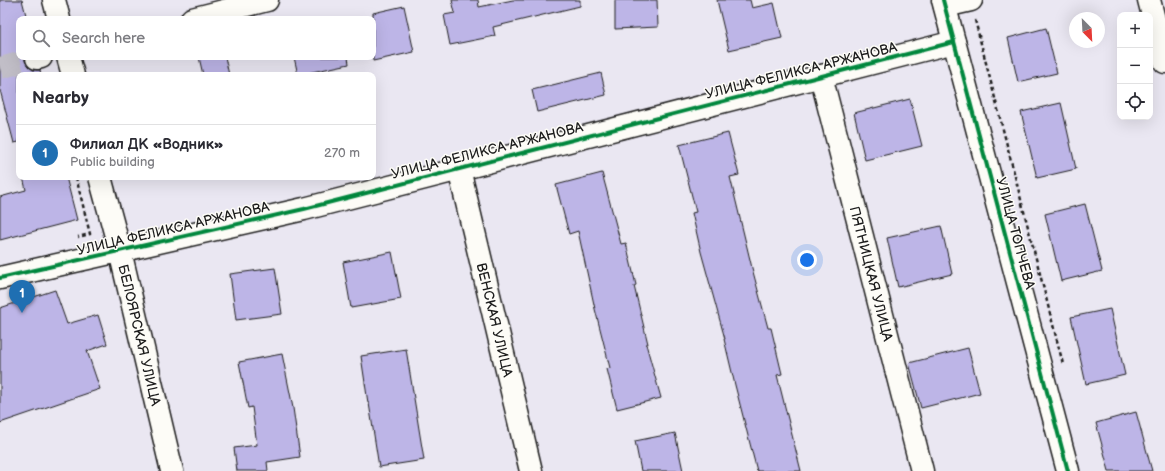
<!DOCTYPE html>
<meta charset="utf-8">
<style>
:root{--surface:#fff;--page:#f2f2f3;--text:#2b2b33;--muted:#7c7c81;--line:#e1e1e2;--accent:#1f6fb2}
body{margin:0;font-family:"Balsamiq Sans",sans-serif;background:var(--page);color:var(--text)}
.controls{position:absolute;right:12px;top:12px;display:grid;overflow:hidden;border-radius:8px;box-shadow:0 4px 16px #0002}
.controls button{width:36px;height:36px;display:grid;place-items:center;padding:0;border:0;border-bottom:1px solid var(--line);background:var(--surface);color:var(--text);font:20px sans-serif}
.compass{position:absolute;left:1069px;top:12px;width:36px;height:36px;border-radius:50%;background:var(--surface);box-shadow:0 4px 16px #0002;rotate:156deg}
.you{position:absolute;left:807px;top:260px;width:14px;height:14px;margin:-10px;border:3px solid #fff;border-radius:50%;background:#1a73e8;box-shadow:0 0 0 6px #1a73e833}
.badge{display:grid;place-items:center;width:26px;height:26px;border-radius:50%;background:var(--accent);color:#fff;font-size:13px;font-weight:700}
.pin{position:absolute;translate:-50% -33px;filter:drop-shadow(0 1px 2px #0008)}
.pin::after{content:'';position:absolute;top:21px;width:14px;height:12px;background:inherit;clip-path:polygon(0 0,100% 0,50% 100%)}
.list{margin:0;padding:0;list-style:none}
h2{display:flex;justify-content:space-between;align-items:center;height:52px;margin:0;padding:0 16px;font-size:17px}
h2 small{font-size:13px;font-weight:400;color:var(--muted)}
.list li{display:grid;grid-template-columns:26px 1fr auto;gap:12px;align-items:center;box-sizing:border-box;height:56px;padding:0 16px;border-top:1px solid var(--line)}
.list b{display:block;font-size:15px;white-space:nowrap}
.list p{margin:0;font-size:13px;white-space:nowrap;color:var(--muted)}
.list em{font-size:13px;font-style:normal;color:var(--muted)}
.icon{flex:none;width:22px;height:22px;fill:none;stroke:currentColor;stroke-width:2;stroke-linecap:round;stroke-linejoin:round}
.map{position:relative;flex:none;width:1165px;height:471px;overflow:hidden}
.search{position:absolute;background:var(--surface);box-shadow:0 4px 16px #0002;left:16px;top:16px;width:360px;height:44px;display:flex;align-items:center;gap:10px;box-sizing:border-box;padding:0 14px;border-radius:8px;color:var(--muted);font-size:15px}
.panel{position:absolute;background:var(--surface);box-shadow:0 4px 16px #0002;left:16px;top:72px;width:360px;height:108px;border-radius:8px}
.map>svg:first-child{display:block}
</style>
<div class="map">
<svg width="1165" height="471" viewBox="0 0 1165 471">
<rect width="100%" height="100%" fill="#eae7f2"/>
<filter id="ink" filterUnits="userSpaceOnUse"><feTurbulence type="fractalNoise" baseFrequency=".025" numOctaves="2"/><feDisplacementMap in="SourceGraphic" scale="8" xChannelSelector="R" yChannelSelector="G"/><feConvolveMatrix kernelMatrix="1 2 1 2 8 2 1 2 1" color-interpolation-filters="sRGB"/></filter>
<g filter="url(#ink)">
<!-- building -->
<path fill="#bdb5e7" stroke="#1c1c1c" d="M 0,0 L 22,0 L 27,19 L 19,19 L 19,57 L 25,57 L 25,61 L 28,66 L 33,70 L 40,70 L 41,75 L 19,75 L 19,142 L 14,143 L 0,90 Z
M 452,0 L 478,0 L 479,7 L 513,0 L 580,0 L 580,6 L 493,27 L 495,36 L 450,45 L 444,15 L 455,13 Z
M 615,0 L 657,0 L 658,27 L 615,29 Z
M 717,0 L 750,0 L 752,8 L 774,3 L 782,38 L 729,50 Z
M 404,6 L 414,52 L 373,61 L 373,13 Z
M 1046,28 L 1057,73 L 1018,82 L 1008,38 Z
M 199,57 L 225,57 L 229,75 L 203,75 Z
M 294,57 L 348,57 L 349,64 L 298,75 Z
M 601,73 L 606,95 L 537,112 L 532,90 Z
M 910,99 L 922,146 L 865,160 L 854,113 Z
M 1061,103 L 1076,169 L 1037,178 L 1021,112 Z
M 728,133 L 739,175 L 730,177 L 752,268 L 768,328 L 771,328 L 782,374 L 777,375 L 801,471 L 757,471 L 735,385 L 724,339 L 725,339 L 701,252 L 692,213 L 696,212 L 679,145 Z
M 602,173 L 621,244 L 626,243 L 636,285 L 634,286 L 648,344 L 646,344 L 661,398 L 617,409 L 607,369 L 610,368 L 595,309 L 578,231 L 569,234 L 556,185 Z
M 23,177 L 66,177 L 77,220 L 0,240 L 0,197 L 26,190 Z
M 1085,204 L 1102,271 L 1061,281 L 1045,214 Z
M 941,226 L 952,274 L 898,287 L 887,238 Z
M 392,252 L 401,299 L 351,308 L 343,262 Z
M 275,268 L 282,314 L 236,320 L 230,274 Z
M 55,290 L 67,324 L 98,315 L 107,344 L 87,351 L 100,389 L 0,423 L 0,308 Z
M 1110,309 L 1125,375 L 1086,384 L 1071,317 Z
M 968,348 L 980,393 L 921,408 L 909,363 Z
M 406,349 L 424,460 L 379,467 L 369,403 L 368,403 L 361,356 Z
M 282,354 L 293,408 L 300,457 L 267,462 L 268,471 L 237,471 L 234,448 L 257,445 L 252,407 L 248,408 L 239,362 Z
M 1136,412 L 1152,471 L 1109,471 L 1096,423 Z
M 675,433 L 683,471 L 641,471 L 635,441 Z"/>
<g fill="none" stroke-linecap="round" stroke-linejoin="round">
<!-- minor-tunnel -->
<path stroke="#c1bec7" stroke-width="22" stroke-dasharray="22 11" stroke-linecap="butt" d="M 0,68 L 37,58"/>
<!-- minor casing -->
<g stroke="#1c1c1c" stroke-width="25">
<g id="minor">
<path d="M 54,0 L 59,19"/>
<path d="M 943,0 L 1068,471"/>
<path d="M 1149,0 L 1165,62"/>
<path d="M 945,6 L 971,0"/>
<path d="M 192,19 L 267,0"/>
<path d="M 68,57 L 73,75"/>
<path d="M 37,58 L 41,57"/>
<path id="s1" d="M 821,76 L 922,471"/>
<path id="s2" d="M 459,169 L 531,471"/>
<path id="s3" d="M 100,177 L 120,251 L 172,471"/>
<path d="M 0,278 L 304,209 L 954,42"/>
</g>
</g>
<!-- path -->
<path stroke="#1c1c1c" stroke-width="2.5" stroke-dasharray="4 3" stroke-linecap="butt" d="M 975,20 L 1063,364
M 76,177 L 90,234 L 78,237"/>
<!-- minor -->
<use href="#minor" stroke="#fdfcf7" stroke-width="22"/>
<!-- cycleway casing -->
<g stroke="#fdfcf7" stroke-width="6">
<path id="cycleway" d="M 943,0 L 1068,471
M 0,278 L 304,209 L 954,42"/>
</g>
<!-- cycleway -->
<use href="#cycleway" stroke="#00873e" stroke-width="4"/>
</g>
</g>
<g text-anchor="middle" stroke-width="3" stroke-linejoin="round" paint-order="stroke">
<!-- street labels -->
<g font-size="14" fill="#1c1c1c" stroke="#fdfcf7">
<text transform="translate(801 70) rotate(-14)" y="5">УЛИЦА ФЕЛИКСА АРЖАНОВА</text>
<text transform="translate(487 150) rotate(-14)" y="5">УЛИЦА ФЕЛИКСА АРЖАНОВА</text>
<text transform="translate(173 228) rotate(-13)" y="5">УЛИЦА ФЕЛИКСА АРЖАНОВА</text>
<text transform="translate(1016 233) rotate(75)" y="5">УЛИЦА ТОПЧЕВА</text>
<text dy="5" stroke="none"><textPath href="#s1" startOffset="204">ПЯТНИЦКАЯ УЛИЦА</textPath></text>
<text dy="5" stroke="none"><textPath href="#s2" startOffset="155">ВЕНСКАЯ УЛИЦА</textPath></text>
<text dy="5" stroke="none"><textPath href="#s3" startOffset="163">БЕЛОЯРСКАЯ УЛИЦА</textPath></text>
</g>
</g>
</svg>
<div class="controls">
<button>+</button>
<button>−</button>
<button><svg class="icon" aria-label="locate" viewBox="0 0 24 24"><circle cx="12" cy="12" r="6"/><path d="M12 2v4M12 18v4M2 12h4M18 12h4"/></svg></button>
</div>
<svg class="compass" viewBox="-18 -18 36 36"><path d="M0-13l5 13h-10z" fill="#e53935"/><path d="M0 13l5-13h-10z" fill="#7c7c81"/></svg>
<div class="you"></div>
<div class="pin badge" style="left:22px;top:313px">1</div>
<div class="search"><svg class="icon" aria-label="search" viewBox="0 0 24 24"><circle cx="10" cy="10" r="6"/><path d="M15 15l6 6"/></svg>Search here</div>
<section class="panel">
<h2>Nearby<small></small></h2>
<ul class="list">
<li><span class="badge">1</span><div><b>Филиал ДК «Водник»</b><p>Public building</p></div><em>270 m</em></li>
</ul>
</section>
</div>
